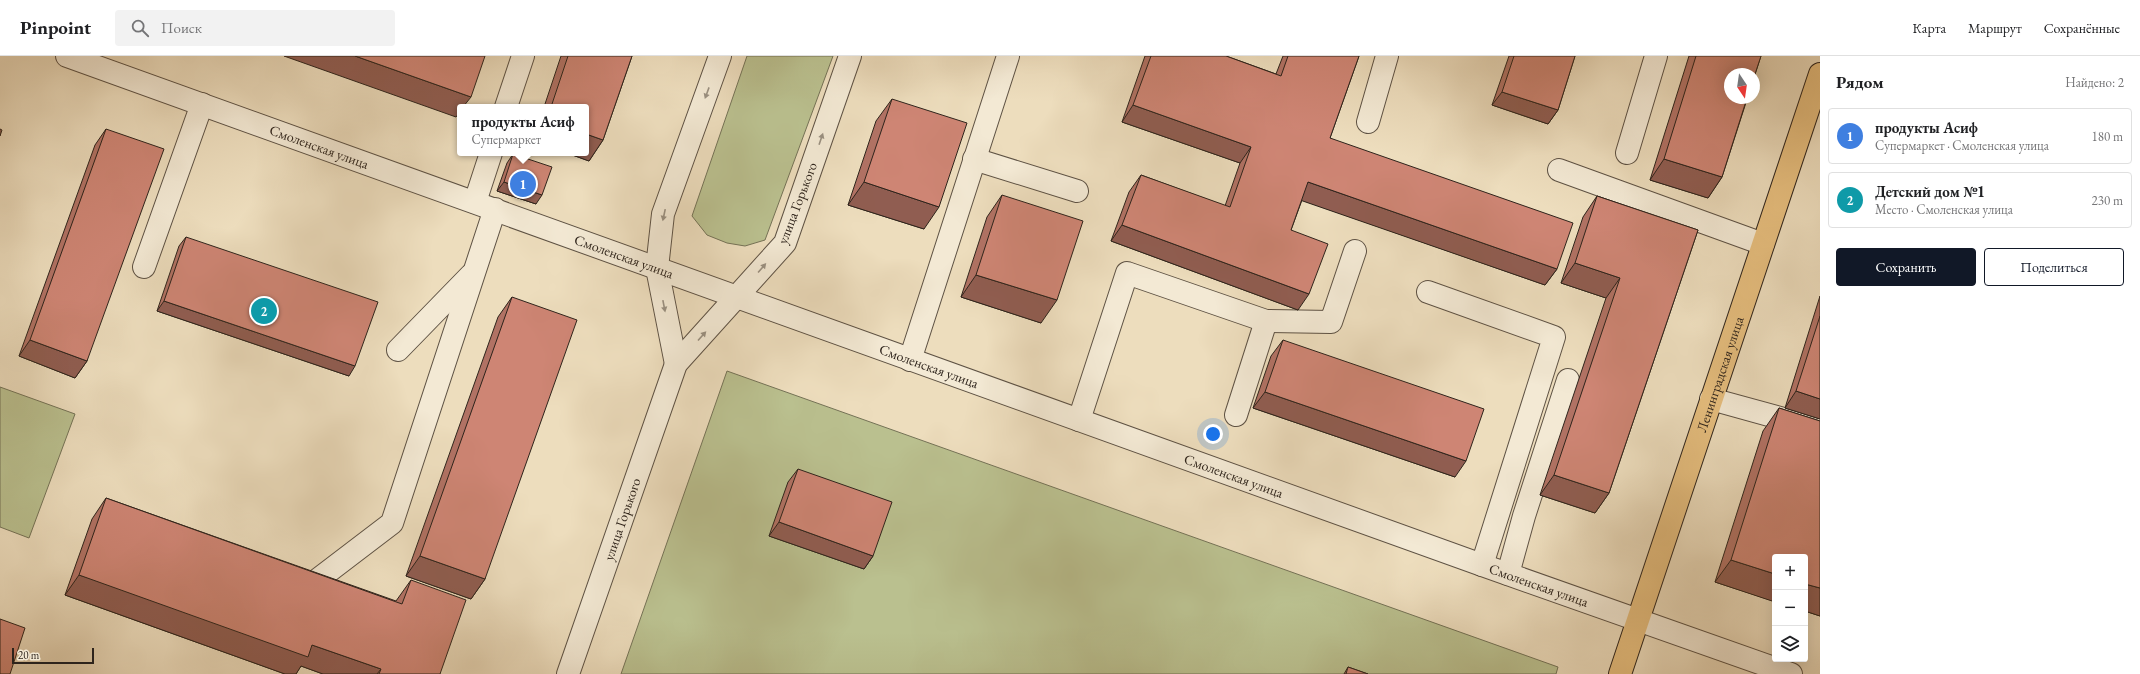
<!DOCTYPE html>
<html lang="ru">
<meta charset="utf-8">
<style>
:root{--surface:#fff;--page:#f2f2f2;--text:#202124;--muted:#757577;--line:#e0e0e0;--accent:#111827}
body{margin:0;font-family:"EB Garamond",serif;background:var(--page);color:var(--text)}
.controls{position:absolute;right:12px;bottom:12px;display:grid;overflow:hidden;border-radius:4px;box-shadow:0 4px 16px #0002}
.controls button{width:36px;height:36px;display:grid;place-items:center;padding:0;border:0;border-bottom:1px solid var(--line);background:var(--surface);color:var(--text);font:20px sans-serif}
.compass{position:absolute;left:1724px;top:12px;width:36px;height:36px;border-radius:50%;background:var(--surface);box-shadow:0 4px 16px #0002;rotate:167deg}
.scale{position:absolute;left:12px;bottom:10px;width:82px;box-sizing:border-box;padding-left:4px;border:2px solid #2e241c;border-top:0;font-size:11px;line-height:14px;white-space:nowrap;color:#2e241c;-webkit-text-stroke:3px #f3e9d4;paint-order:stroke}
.you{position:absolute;left:1213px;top:378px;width:14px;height:14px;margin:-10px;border:3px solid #fff;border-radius:50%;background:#1a73e8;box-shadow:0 0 0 6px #1a73e833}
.badge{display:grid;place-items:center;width:26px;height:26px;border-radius:50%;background:var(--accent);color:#fff;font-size:13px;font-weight:700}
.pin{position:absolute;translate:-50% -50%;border:2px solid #fff;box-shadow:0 1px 4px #0006}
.popup{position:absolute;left:457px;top:48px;width:132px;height:52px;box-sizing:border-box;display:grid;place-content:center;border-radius:4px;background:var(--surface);filter:drop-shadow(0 1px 3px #0005);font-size:13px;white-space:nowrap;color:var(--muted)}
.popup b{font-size:15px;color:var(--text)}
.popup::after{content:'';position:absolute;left:50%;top:100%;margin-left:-8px;border:8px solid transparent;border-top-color:var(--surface)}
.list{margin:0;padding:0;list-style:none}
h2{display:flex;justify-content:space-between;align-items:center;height:52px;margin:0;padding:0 16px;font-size:17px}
h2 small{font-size:13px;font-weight:400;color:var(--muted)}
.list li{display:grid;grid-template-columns:26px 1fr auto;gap:12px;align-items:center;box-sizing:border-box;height:56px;margin:0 8px 8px;padding:0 8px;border:1px solid var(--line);border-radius:4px}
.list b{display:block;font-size:15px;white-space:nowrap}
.list p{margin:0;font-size:13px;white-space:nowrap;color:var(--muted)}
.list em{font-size:13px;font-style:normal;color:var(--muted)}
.actions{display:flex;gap:8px;padding:12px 16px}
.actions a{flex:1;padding:9px 0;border:1px solid var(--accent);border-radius:4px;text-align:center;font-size:14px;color:var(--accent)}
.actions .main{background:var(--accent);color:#fff}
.icon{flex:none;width:22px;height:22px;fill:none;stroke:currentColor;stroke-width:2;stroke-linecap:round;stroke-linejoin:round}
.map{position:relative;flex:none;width:1820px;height:618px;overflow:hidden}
header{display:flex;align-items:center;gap:24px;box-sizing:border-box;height:56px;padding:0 20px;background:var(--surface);border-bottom:1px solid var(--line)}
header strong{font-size:19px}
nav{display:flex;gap:22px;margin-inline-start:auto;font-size:14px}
.search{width:280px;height:36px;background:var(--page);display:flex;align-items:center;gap:10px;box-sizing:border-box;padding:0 14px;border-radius:4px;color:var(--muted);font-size:15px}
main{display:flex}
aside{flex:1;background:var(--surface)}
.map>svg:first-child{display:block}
</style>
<header>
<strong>Pinpoint</strong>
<div class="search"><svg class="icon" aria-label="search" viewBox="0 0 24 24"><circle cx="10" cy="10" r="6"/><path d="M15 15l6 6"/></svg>Поиск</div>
<nav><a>Карта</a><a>Маршрут</a><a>Сохранённые</a></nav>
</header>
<main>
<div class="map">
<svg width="1820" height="618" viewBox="0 0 1820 618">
<rect width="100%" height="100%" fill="#edddbd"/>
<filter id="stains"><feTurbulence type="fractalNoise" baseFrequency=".005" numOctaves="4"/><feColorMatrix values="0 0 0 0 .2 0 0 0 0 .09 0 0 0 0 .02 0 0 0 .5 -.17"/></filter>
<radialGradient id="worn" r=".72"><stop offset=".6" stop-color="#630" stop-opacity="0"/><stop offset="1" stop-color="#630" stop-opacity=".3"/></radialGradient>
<!-- green -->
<path fill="#bac08f" stroke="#747256" d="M 747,0 L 833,0 L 765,184 L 745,190 L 727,187 L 707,179 L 692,160 Z
M 727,315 L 1558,611 L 1556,618 L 621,618 Z
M 0,331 L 75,358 L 29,482 L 0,471 Z"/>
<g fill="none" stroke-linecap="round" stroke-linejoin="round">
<!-- minor casing -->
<g stroke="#5e5244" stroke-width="24">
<g id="minor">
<path id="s1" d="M 67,0 L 1482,509 L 1791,618"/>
<path d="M 506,51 L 523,0"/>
<path d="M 1368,66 L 1387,0"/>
<path d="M 1627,97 L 1656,0"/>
<path d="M 974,103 L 1077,135"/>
<path d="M 1559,114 L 1763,188"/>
<path d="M 475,146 L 491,97"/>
<path d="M 144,211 L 202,48"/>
<path d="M 1428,236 L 1554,281 L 1482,509"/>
<path d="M 1266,265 L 1331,266 L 1355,195"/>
<path d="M 398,294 L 471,219"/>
<path d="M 910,304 L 1008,0"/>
<path d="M 676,308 L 657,212 L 663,158 L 720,0"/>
<path d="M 1711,343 L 1820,373"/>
<path d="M 1079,364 L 1127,217 L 1266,265 L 1236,359"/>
<path d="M 1508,518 L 1524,460 L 1568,324"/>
<path d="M 312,528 L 392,467 L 495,153"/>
<path id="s2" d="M 568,618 L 676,308 L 785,187 L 850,0"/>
</g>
</g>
<!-- major casing -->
<g stroke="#2e241c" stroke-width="24">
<g id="major">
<path id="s3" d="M 1620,618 L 1820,18"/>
</g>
</g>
<!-- minor -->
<use href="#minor" stroke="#f3e9d4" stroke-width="22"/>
<!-- major -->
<use href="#major" stroke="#e6be7e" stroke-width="22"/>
</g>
<!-- wall -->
<path fill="#b17264" stroke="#2e241c" d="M 561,0 L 632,0 L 603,84 L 589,105 L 567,97 L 586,97 L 586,51 L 544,51 Z
M 1145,0 L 1226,0 L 1276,18 L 1283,0 L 1359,0 L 1330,82 L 1557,213 L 1545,229 L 1302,144 L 1291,174 L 1298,254 L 1111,185 L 1129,136 L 1141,119 L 1225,150 L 1240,107 L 1122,66 Z
M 1509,0 L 1575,0 L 1558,54 L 1548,68 L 1492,49 Z
M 1689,0 L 1761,0 L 1722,121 L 1708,142 L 1650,124 Z
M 892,43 L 924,173 L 848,149 L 876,65 Z
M 106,73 L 87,305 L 75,322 L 19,300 L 95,89 Z
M 513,98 L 536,148 L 497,135 L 507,107 Z
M 1002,139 L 1041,267 L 961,241 L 987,161 Z
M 1597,140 L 1698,174 L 1609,437 L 1595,457 L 1540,439 L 1606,242 L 1561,227 L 1583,161 Z
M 186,181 L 349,320 L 157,255 L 179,190 Z
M 1820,240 L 1820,363 L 1785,352 Z
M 512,241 L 485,523 L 471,543 L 406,520 L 498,261 Z
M 1283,284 L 1455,421 L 1253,352 L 1271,300 Z
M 1779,352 L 1820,365 L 1820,560 L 1715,526 L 1763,375 Z
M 798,413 L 873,500 L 864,513 L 769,480 L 788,426 Z
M 106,442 L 396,545 L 411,524 L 440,618 L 323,618 L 301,610 L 296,618 L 285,618 L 65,539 L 92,463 Z
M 1348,611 L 1368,618 L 1344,618 Z"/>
<!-- shaded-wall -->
<path fill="#905d51" stroke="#2e241c" d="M 284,0 L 355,0 L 471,41 L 463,51 L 460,51 L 460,56 L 456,61 Z
M 1502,36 L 1558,54 L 1548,68 L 1492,49 Z
M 1133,49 L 1251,91 L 1240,107 L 1122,66 Z
M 586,78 L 603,84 L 589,105 L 567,97 L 586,97 Z
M 1664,103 L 1722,121 L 1708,142 L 1650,124 Z
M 504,126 L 542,139 L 536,148 L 497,135 Z
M 864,126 L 939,151 L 924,173 L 848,149 Z
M 1308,126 L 1557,213 L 1545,229 L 1297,143 Z
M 1122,169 L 1309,238 L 1298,254 L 1111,185 Z
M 1575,207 L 1620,222 L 1606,242 L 1561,227 Z
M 976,219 L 1057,244 L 1041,267 L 961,241 Z
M 164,245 L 355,310 L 349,320 L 157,255 Z
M 30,284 L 87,305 L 75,322 L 19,300 Z
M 1796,335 L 1820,343 L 1820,363 L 1785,352 Z
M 1265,336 L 1466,405 L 1455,421 L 1253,352 Z
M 1554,419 L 1609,437 L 1595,457 L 1540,439 Z
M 779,466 L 873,500 L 864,513 L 769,480 Z
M 420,500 L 485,523 L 471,543 L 406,520 Z
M 1731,504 L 1775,518 L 1775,546 L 1715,526 Z
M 79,519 L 312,589 L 381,613 L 377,618 L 323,618 L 301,610 L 296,618 L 285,618 L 65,539 Z
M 1805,528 L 1820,532 L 1820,560 L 1805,555 Z"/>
<!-- building -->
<path fill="#ce8574" stroke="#2e241c" d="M 355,0 L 485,0 L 471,41 Z
M 568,0 L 632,0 L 603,84 L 586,78 L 586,51 L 551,51 Z
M 1151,0 L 1226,0 L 1281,20 L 1288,0 L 1359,0 L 1330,82 L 1573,167 L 1557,213 L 1308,126 L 1291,174 L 1328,188 L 1309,238 L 1122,169 L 1141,119 L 1230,151 L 1251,91 L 1133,49 Z
M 1514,0 L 1575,0 L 1558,54 L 1502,36 Z
M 1696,0 L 1761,0 L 1754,21 L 1754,18 L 1730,18 L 1730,42 L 1747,42 L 1722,121 L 1664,103 Z
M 892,43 L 967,67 L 939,151 L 864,126 Z
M 0,73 L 2,74 L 0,80 Z
M 106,73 L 164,93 L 87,305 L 30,284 Z
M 513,98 L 552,111 L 542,139 L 504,126 Z
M 1002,139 L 1083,165 L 1057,244 L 976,219 Z
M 1597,140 L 1698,174 L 1609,437 L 1554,419 L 1620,222 L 1575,207 Z
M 186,181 L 378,246 L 355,310 L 164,245 Z
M 512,241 L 577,264 L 485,523 L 420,500 Z
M 1820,260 L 1820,343 L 1796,335 Z
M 1283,284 L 1484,353 L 1466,405 L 1265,336 Z
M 1779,352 L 1820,365 L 1820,532 L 1805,528 L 1805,501 L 1775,501 L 1775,518 L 1731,504 Z
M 798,413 L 892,446 L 873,500 L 779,466 Z
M 106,442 L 402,548 L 411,524 L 466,544 L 440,618 L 379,618 L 381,613 L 312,589 L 308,601 L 79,519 Z
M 0,563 L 25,572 L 10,618 L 0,618 Z
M 1348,611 L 1368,618 L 1346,618 Z"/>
<!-- one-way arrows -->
<defs><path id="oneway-solid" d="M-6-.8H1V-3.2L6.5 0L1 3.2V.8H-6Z"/></defs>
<g fill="#9a9081">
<use href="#oneway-solid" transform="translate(707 37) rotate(110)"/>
<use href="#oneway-solid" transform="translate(821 83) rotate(-71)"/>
<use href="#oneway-solid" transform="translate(664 159) rotate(102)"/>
<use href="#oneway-solid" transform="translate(762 212) rotate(-49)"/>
<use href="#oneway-solid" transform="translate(664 250) rotate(79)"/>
<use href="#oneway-solid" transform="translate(702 280) rotate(-48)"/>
</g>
<g text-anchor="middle" stroke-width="3" stroke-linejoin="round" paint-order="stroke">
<!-- street labels -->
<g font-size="14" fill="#2e241c" stroke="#f3e9d4">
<text dy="5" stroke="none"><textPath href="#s1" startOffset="268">Смоленская улица</textPath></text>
<text transform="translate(797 147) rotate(-69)" y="5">улица Горького</text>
<text dy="5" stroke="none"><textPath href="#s1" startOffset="592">Смоленская улица</textPath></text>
<text dy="5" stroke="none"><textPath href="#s1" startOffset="916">Смоленская улица</textPath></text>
<text dy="5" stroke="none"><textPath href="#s3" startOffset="316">Ленинградская улица</textPath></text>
<text dy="5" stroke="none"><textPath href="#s1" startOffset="1240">Смоленская улица</textPath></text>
<text dy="5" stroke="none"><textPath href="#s2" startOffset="164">улица Горького</textPath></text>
<text dy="5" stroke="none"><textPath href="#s1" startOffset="1564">Смоленская улица</textPath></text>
</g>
</g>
<rect width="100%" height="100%" filter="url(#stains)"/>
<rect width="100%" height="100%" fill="url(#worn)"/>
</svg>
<div class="controls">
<button>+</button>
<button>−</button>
<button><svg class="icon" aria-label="layers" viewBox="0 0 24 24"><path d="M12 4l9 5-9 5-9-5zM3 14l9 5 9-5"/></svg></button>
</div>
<svg class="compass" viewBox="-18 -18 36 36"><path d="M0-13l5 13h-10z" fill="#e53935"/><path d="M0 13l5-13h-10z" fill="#757577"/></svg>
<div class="scale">20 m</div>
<div class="you"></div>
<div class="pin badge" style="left:523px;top:128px;background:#3f7fe0">1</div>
<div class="popup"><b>продукты Асиф</b>Супермаркет</div>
<div class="pin badge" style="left:264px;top:255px;background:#0f9aa8">2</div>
</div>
<aside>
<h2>Рядом<small>Найдено: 2</small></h2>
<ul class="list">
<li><span class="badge" style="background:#3f7fe0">1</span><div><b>продукты Асиф</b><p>Супермаркет · Смоленская улица</p></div><em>180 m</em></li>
<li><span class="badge" style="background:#0f9aa8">2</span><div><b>Детский дом №1</b><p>Место · Смоленская улица</p></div><em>230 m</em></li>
</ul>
<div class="actions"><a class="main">Сохранить</a><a>Поделиться</a></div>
</aside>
</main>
